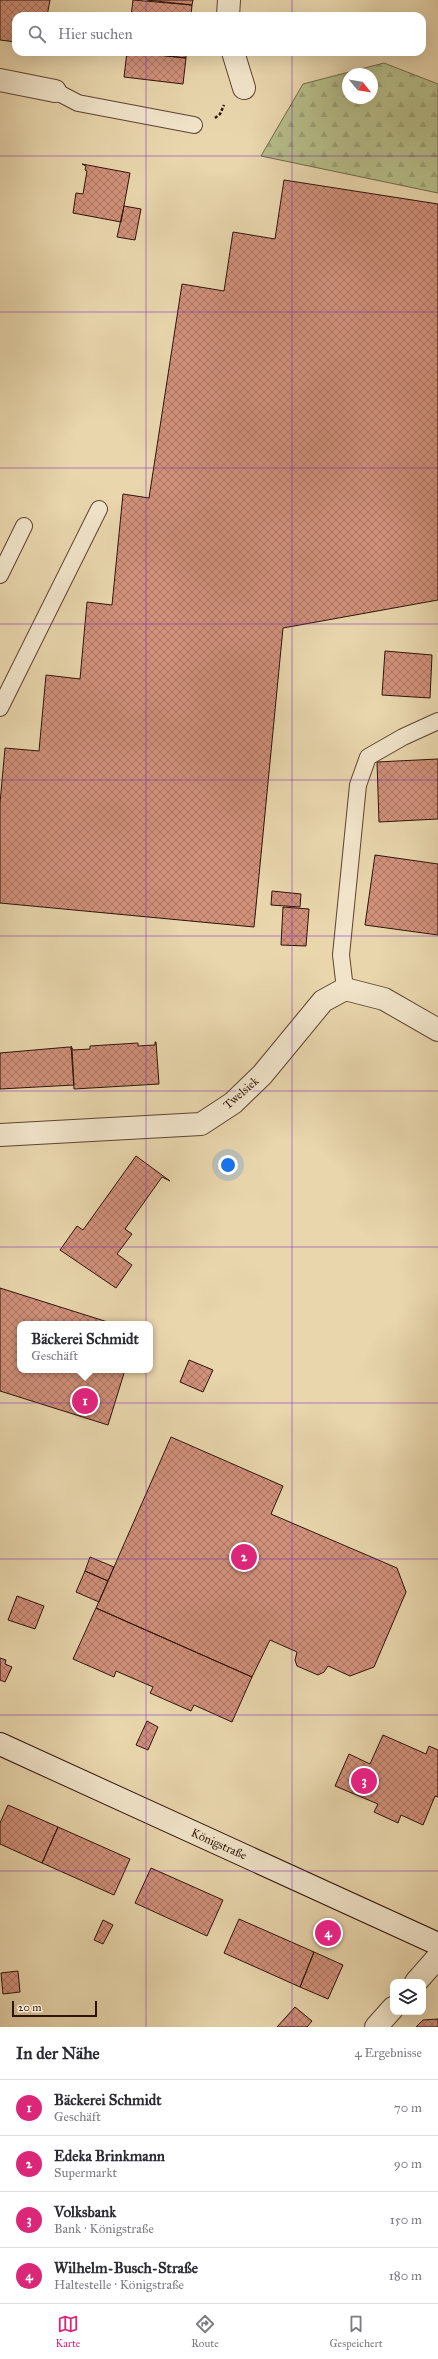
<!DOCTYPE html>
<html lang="de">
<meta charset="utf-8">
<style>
:root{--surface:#fff;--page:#f7f7f7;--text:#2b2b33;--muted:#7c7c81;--line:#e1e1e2;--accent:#db2777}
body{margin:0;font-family:"IM FELL Great Primer",serif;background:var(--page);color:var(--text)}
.controls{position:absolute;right:12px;bottom:12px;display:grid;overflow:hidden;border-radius:8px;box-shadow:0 4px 16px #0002}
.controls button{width:36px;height:36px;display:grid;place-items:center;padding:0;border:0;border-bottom:1px solid var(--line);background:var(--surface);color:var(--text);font:20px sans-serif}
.compass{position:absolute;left:342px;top:68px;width:36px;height:36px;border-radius:50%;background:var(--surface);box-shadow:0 4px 16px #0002;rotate:120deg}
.scale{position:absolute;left:12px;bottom:10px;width:85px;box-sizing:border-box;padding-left:4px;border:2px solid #2e1308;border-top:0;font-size:11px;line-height:14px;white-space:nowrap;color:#2e1308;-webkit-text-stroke:3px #f1e4ca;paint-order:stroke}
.you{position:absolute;left:228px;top:1165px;width:14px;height:14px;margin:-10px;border:3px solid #fff;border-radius:50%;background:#1a73e8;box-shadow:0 0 0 6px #1a73e833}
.badge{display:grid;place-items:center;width:26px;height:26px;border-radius:50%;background:var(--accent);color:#fff;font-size:13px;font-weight:700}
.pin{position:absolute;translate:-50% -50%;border:2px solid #fff;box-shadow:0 1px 4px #0006}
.popup{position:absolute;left:17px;top:1321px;width:136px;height:52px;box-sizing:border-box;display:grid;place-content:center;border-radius:8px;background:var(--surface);filter:drop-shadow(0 1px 3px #0005);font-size:13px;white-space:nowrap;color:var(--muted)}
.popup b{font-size:15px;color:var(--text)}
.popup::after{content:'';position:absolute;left:50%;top:100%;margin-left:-8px;border:8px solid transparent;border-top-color:var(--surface)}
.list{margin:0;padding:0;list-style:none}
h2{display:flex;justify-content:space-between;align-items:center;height:52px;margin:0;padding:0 16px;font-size:17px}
h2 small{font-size:13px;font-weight:400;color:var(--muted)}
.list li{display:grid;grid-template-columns:26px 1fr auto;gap:12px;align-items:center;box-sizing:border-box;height:56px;padding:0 16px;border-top:1px solid var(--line)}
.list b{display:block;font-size:15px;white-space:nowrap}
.list p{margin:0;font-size:13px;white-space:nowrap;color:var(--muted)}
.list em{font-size:13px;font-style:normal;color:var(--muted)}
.icon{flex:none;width:22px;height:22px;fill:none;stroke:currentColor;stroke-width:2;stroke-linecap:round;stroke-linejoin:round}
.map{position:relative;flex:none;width:438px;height:2027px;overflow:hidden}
.search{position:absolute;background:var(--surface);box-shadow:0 4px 16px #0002;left:12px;right:12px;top:12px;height:44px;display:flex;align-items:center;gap:10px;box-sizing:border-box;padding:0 14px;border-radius:12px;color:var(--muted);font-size:15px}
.sheet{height:276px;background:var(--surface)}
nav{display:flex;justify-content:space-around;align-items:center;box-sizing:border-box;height:56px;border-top:1px solid var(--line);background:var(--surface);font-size:11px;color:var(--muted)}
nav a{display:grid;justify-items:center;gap:2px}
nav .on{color:var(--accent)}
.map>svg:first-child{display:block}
</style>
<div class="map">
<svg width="438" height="2027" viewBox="0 0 438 2027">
<defs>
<pattern id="forest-firs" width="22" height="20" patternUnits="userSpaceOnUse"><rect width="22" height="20" fill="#b6be8a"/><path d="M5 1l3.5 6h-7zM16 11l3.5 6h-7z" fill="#9da276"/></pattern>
<pattern id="building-cross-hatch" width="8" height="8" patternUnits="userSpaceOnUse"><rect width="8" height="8" fill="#d1917b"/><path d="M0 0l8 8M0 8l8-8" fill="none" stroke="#aa7563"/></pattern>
</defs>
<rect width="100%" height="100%" fill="#e9d6ad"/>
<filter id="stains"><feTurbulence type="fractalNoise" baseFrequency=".005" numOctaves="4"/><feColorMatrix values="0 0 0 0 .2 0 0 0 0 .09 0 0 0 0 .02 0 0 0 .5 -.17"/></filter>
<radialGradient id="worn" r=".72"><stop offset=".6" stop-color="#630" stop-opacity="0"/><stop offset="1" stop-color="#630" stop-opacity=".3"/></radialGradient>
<!-- forest -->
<path fill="url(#forest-firs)" stroke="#726849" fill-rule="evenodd" d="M 384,63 L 438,84 L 438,193 L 261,156 L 303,84 ZM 348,74 L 372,74 L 372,98 L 348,98 Z"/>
<!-- building -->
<path fill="url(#building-cross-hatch)" stroke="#2e1308" d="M 0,0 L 50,0 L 47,16 L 16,16 L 16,42 L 0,40 Z
M 133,0 L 192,5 L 191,16 L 131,16 Z
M 147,0 L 193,0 L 192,5 Z
M 127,52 L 186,58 L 183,84 L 124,77 Z
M 133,52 L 186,52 L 186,58 Z
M 82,164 L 130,173 L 121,222 L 73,213 L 76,193 L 83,194 L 87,171 L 85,170 L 86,166 Z
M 284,180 L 438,204 L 438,600 L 283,628 L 254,927 L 0,903 L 0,803 L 5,748 L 39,751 L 46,675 L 80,679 L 87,602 L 112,605 L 123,494 L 149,498 L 182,284 L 224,291 L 233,232 L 275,239 Z
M 124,206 L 141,209 L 135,240 L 117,237 Z
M 385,651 L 432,655 L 430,698 L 382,695 Z
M 438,759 L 438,819 L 379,822 L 377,762 Z
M 375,855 L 438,864 L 438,935 L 365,925 Z
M 272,891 L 301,894 L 300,907 L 271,905 Z
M 283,907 L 309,909 L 306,946 L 281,945 Z
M 155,1042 L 156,1042 L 159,1084 L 74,1089 L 71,1046 L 73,1050 L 90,1049 L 90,1046 L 138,1043 L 138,1046 L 155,1045 Z
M 69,1047 L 72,1049 L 74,1085 L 0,1089 L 0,1053 Z
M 136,1156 L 170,1181 L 162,1177 L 125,1229 L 132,1234 L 117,1254 L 132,1265 L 116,1288 L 60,1250 L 77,1226 L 83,1230 Z
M 0,1288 L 114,1324 L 20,1324 L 20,1370 L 125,1370 L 108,1425 L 0,1391 Z
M 189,1360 L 213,1370 L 203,1392 L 180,1382 Z
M 171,1437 L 283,1486 L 271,1514 L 397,1568 L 406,1592 L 374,1667 L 350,1676 L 328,1666 L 324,1672 L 318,1675 L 297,1666 L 295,1660 L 297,1652 L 270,1640 L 252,1677 L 96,1608 Z
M 90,1557 L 114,1567 L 108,1581 L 85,1571 Z
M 85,1571 L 108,1581 L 99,1602 L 76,1592 Z
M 17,1596 L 44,1606 L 35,1629 L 8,1620 Z
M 96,1608 L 252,1677 L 232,1722 L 194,1705 L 191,1711 L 150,1693 L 153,1687 L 116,1671 L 114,1677 L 73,1659 Z
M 0,1658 L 6,1660 L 5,1664 L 12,1667 L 5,1682 L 0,1680 Z
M 147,1721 L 158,1727 L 148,1750 L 136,1745 Z
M 383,1735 L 426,1754 L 429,1746 L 438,1750 L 438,1797 L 435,1796 L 423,1825 L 401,1815 L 398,1823 L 374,1812 L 378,1804 L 335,1786 L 349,1754 L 370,1764 Z
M 8,1805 L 58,1827 L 42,1863 L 0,1844 L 0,1823 Z
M 58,1827 L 130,1859 L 114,1895 L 42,1863 Z
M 151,1868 L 223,1900 L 207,1936 L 135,1903 Z
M 239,1919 L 314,1952 L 300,1987 L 224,1953 Z
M 103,1920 L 113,1925 L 103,1944 L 94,1940 Z
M 314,1952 L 343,1965 L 328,1999 L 300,1987 Z
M 18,1971 L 20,1992 L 3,1994 L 1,1973 Z
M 295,2007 L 312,2021 L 307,2027 L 277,2027 Z
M 438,2019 L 438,2027 L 416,2027 L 423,2020 Z"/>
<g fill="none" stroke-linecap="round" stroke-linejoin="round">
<!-- lane casing -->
<g stroke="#5d4431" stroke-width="18">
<path id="lane" d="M 55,91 L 78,103 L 194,125
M 0,575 L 24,526
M 0,708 L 99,509
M 345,989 L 341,955 L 358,785 L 368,757 L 403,737 L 438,721"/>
</g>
<!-- street casing -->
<g stroke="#5d4431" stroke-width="24">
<path id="street" d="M 228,16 L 229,0
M 233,52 L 244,88
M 0,80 L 55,91
M 0,1135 L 201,1124 L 233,1103 L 262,1075 L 323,1001 L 345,989 L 384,999 L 438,1030
M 416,1982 L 438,1957
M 376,2027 L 393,2008"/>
</g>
<!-- secondary casing -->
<g stroke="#2e1308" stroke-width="24">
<path id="secondary" d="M 0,1744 L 438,1944"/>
</g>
<!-- path -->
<path stroke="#2e1308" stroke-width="2.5" stroke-dasharray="3 2" stroke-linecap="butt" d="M 215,118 L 220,114 L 224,105"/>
<!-- lane -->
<use href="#lane" stroke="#f1e4ca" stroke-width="16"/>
<!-- street -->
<use href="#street" stroke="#f1e4ca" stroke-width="22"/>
<!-- secondary -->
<use href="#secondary" stroke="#f1e4ca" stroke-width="22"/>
</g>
<!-- grid -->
<path fill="none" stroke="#7b2cbf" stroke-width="1" stroke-opacity="0.55" d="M 146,0 L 146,16M 292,0 L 292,16M 146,52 L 146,2027M 292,52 L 292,2027M 0,156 L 438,156M 0,312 L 438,312M 0,468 L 438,468M 0,624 L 438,624M 0,780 L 438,780M 0,936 L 438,936M 0,1091 L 438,1091M 0,1247 L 438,1247M 0,1403 L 438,1403M 0,1559 L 438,1559M 0,1715 L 438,1715M 0,1871 L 438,1871"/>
<g text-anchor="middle" stroke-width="3.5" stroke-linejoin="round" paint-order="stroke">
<!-- street labels -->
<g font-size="12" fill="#2e1308" stroke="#f1e4ca">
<text transform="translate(241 1093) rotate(-41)" y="4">Twelsiek</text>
<text transform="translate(219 1844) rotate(24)" y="4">Königstraße</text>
</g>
</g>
<rect width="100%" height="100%" filter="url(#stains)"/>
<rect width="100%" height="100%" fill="url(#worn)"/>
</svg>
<div class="controls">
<button><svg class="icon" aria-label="layers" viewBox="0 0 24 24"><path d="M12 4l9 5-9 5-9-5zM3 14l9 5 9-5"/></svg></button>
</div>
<svg class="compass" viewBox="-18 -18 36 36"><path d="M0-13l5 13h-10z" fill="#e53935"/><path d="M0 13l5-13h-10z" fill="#7c7c81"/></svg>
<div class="scale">20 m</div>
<div class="you"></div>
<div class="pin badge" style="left:85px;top:1401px">1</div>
<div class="popup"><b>Bäckerei Schmidt</b>Geschäft</div>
<div class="pin badge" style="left:244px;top:1557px">2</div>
<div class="pin badge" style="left:364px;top:1781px">3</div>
<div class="pin badge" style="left:328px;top:1933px">4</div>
<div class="search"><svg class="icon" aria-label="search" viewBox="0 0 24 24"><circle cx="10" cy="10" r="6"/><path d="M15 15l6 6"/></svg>Hier suchen</div>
</div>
<section class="sheet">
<h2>In der Nähe<small>4 Ergebnisse</small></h2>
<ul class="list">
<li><span class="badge">1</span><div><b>Bäckerei Schmidt</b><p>Geschäft</p></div><em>70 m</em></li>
<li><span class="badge">2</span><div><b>Edeka Brinkmann</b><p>Supermarkt</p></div><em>90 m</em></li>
<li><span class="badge">3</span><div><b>Volksbank</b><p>Bank · Königstraße</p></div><em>150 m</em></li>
<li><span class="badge">4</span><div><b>Wilhelm-Busch-Straße</b><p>Haltestelle · Königstraße</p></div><em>180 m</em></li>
</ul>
</section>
<nav>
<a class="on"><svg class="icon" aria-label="map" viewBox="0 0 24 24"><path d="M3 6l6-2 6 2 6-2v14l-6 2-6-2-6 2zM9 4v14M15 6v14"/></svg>Karte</a>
<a><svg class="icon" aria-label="directions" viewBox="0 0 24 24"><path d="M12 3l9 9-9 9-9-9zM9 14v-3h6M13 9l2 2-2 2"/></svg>Route</a>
<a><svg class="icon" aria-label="saved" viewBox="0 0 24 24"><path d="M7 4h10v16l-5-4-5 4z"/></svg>Gespeichert</a>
</nav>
